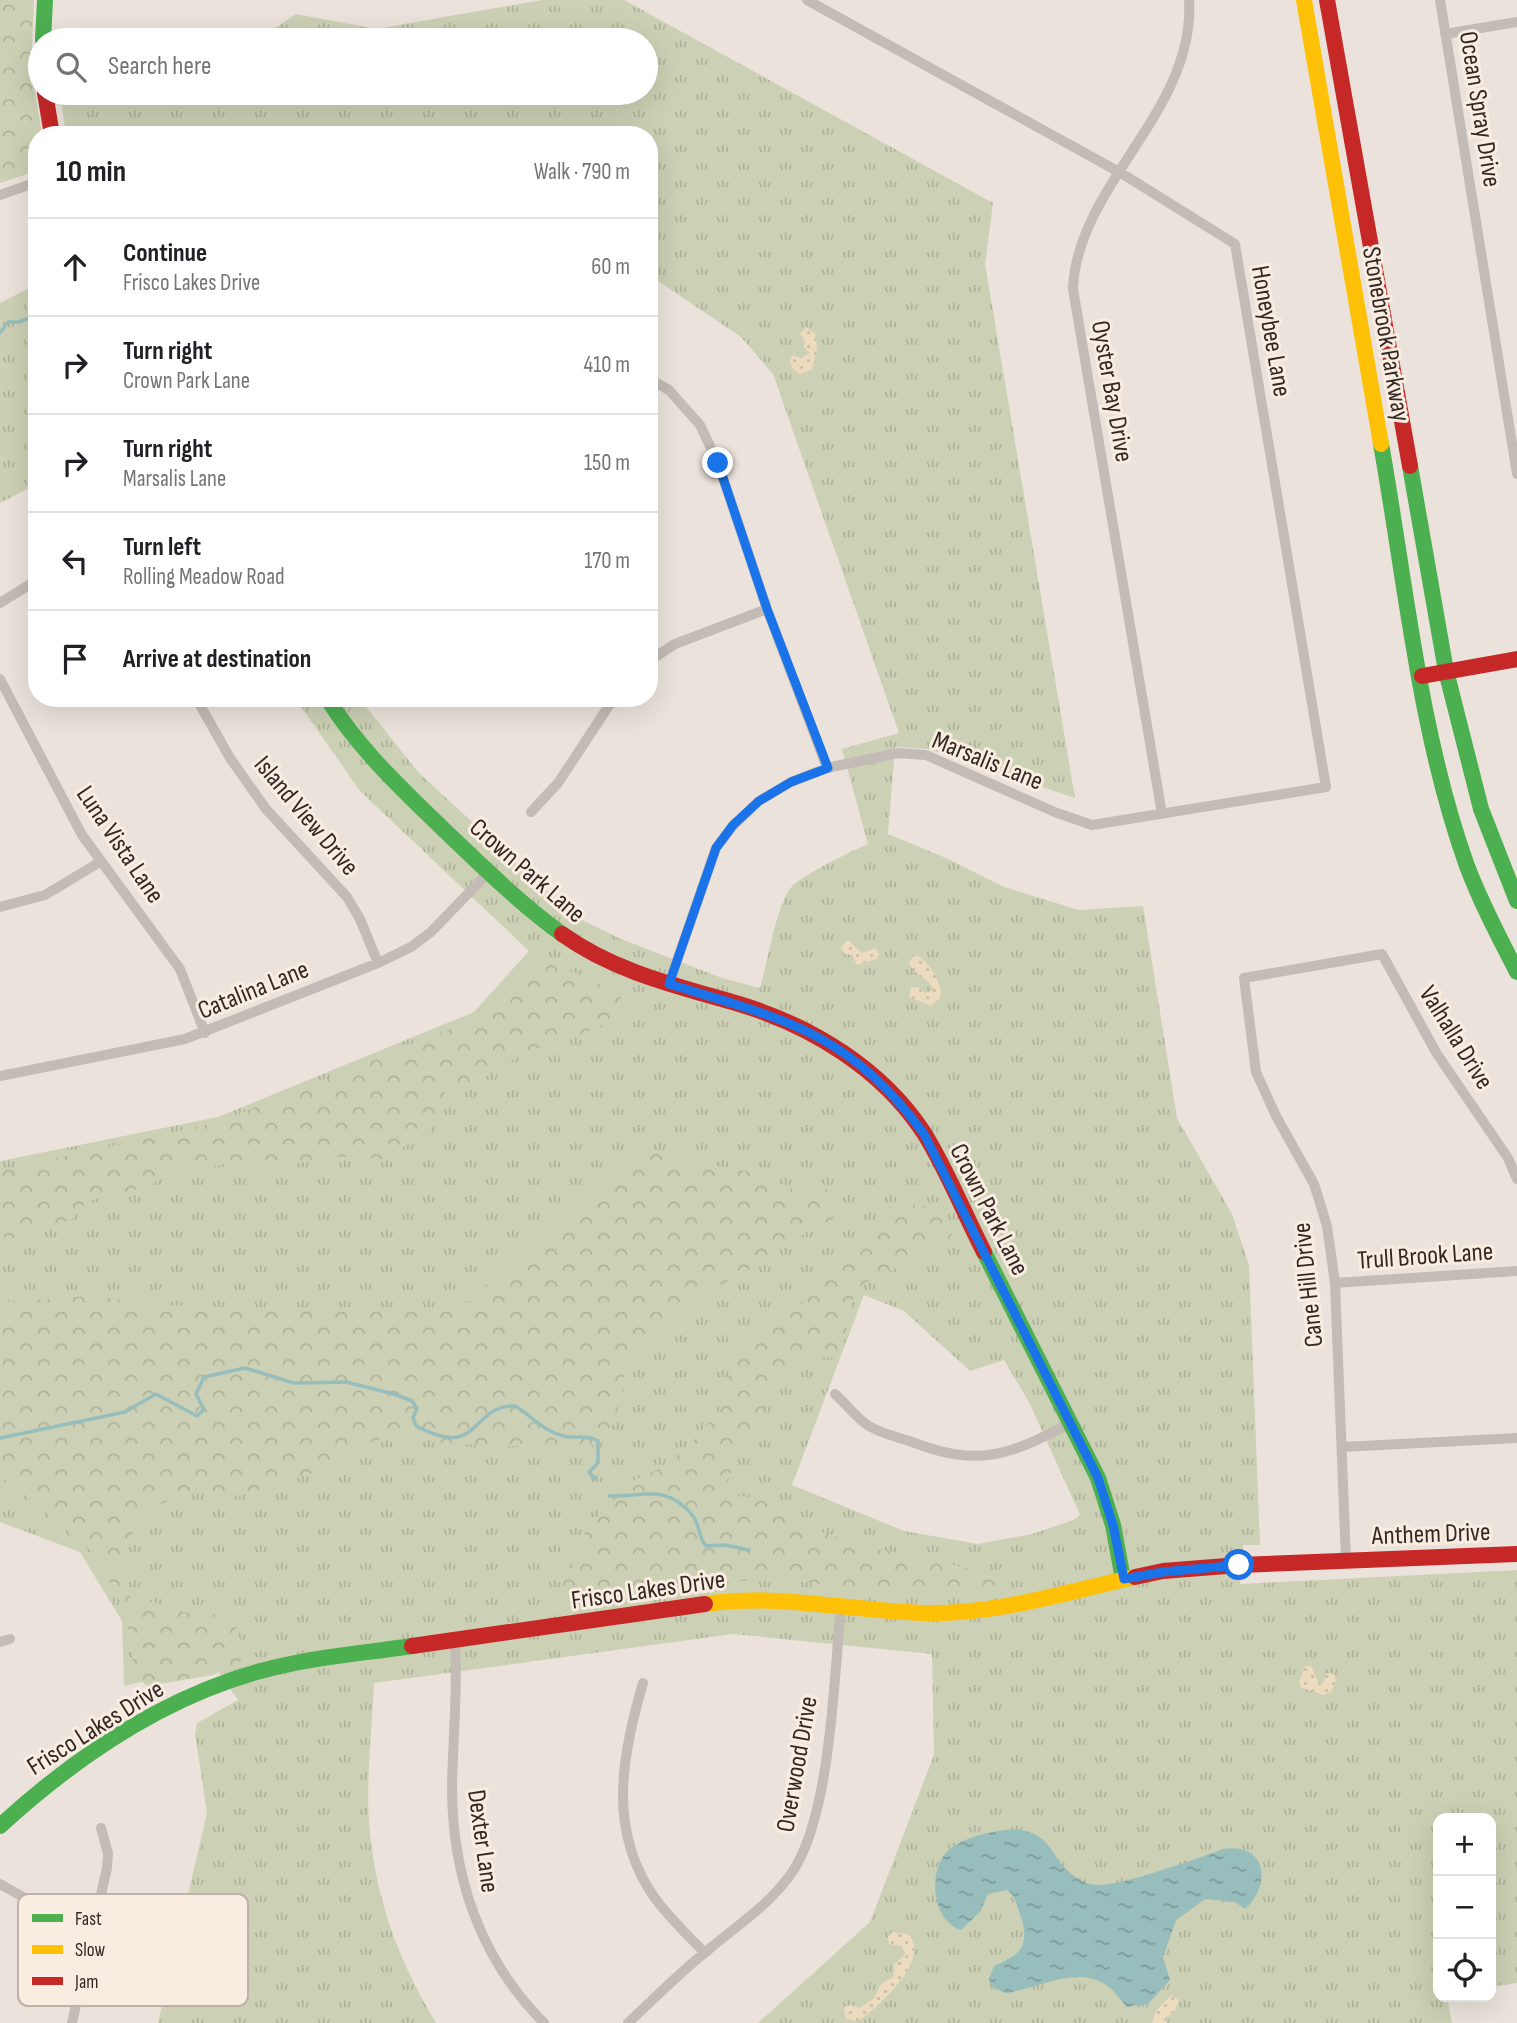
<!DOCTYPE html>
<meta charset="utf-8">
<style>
:root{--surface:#fff;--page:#f2f2f2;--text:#202124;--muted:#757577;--line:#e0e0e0}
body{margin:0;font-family:"Sofia Sans Condensed",sans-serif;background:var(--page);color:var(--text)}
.controls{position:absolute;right:21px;bottom:21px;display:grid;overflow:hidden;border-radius:14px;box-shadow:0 7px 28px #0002}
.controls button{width:63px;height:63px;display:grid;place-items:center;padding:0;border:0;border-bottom:2px solid var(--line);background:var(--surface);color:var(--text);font:35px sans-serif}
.stop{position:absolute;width:21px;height:21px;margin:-16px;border:5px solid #1a73e8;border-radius:50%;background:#fff}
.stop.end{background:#1a73e8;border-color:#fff;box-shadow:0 2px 7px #0008}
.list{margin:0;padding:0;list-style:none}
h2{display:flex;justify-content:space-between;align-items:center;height:91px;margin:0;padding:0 28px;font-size:30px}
h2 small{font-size:23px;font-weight:400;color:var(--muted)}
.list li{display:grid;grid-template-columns:46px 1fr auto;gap:21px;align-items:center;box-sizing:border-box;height:98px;padding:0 28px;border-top:2px solid var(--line)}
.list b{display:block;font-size:26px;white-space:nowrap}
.list p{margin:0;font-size:23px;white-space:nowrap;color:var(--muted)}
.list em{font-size:23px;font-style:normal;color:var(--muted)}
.icon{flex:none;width:38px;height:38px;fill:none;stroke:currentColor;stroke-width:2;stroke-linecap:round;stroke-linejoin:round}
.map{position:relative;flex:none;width:1517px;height:2023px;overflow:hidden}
.search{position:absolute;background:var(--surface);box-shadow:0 7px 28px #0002;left:28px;top:28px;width:630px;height:77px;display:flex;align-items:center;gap:18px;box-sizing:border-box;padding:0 24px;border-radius:38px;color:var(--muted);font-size:26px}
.panel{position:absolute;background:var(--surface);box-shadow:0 7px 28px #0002;left:28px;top:126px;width:630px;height:581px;border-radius:28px}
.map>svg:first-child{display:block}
</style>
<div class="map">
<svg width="1517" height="2023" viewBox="0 0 1517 2023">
<defs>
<pattern id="grass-tufts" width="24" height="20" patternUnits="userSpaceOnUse" patternTransform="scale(1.75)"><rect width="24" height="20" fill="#ccd0b4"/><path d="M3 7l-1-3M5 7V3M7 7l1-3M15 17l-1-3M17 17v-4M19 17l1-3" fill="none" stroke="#b0b39b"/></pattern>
<pattern id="forest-crowns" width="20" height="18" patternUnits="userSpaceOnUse" patternTransform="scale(1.75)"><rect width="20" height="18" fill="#ccd0b4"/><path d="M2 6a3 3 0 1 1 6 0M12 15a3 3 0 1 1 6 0" fill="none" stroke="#b0b39b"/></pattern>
<pattern id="sand-dots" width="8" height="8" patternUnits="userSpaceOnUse" patternTransform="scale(1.75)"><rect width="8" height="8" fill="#eddbc0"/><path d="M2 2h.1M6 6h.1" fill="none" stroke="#ccbca5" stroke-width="1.8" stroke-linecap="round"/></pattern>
<pattern id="water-ripples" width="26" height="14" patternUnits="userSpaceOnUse" patternTransform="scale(1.75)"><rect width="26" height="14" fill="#97bebc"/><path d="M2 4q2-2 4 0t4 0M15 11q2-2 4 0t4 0" fill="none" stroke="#7c9a99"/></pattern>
</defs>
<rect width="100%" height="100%" fill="#ebe3db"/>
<!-- grass -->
<path fill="url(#grass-tufts)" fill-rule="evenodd" d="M 542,0 L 624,0 L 993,203 L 985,264 L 1075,798 L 928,749 L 895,747 L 888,834 L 946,858 L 1004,887 L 1079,910 L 1143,906 L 1177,1118 L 1232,1214 L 1249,1265 L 1260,1545 L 1243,1545 L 1240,1584 L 1517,1570 L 1517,1983 L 1491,1987 L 1491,1818 L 1438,1818 L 1438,1997 L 1447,1997 L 1452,2023 L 758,2023 L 870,1922 L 934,1755 L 932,1654 L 733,1634 L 374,1683 C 372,1730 365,1788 370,1833 C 377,1903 400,1963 436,2023 L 158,2023 L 207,1813 L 195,1734 L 197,1723 L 238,1700 L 214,1665 L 124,1686 L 122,1621 L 80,1552 L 0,1522 L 0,1161 L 218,1117 L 474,1012 L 529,951 L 360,791 L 295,698 L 359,698 L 419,773 L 574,916 L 621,939 L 722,978 L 760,988 C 769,957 773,919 789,890 C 797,877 852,851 868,844 L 842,749 L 899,733 L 773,374 L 741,337 L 649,275 L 649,135 L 66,135 L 60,93 L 646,93 L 646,40 L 258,40 L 296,14 L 376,29 ZM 864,1295 L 904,1311 L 970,1371 L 1004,1360 L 1030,1404 L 1080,1515 L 1073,1520 L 1032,1534 L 978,1544 L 904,1531 L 792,1485 Z
M 37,284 L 37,484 L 0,503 L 0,303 Z"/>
<!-- forest -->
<path fill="url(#forest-crowns)" d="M 0,0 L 34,0 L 31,68 L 42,135 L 37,135 L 37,171 L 0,183 Z
M 556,964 L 618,993 L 627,1007 L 627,1014 L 578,1036 L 530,1051 L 500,1066 L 480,1081 L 445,1089 L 440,1116 L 428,1133 L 382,1159 L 327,1156 L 268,1171 L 235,1161 L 199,1170 L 174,1168 C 143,1200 111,1186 81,1207 C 77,1209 74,1215 71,1220 L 43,1226 L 7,1241 L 0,1230 L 0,1171 L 219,1122 L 465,1023 C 488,1007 507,976 534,966 C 540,963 549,964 556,964 Z
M 665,1150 L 690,1161 L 761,1174 L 799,1192 L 816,1187 L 833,1191 L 839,1203 L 831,1220 L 783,1245 L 752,1268 L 715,1288 L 676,1317 L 663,1340 L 641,1350 L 624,1374 L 622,1399 L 607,1439 L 585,1449 L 437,1443 L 412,1433 L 393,1434 L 369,1443 L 329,1468 L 239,1496 L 212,1492 L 180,1495 L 147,1511 L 121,1551 L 122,1577 L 132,1603 L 154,1602 L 193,1615 L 219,1614 L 235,1624 L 244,1651 L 241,1661 L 213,1675 L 147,1686 L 135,1675 L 125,1610 L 95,1554 L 10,1483 L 0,1478 L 0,1302 L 90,1296 L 181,1306 L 349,1312 L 452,1309 L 468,1302 L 612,1173 L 645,1152 Z
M 896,1202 C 931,1211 945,1195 953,1240 L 862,1285 C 842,1305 854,1336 835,1357 L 804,1359 L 777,1383 L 724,1486 L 737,1496 L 779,1501 L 803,1526 L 863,1546 L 1012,1577 L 984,1590 L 940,1593 L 840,1589 L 791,1579 L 700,1583 L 573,1602 L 564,1593 L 563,1582 L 583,1551 L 585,1528 L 614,1501 L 621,1487 L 665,1466 L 694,1440 L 719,1411 L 732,1365 L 749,1336 L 758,1327 L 789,1313 L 804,1302 L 816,1287 L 869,1245 L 890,1205 Z"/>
<!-- sand -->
<path fill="url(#sand-dots)" d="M 806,327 L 815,333 L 817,349 L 812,369 L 800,374 L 792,368 L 790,359 L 793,355 L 801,358 L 810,353 L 804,347 L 805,341 L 800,334 Z
M 848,940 L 862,953 L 875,948 L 879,954 L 877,959 L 857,965 L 852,955 L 844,954 L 841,947 Z
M 914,955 C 926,956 944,984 940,997 L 931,1006 L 909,997 L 911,987 L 918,987 L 925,993 L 933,990 C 930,978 914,976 909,963 Z
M 1305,1666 L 1311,1666 L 1319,1684 L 1322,1684 L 1327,1673 L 1334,1674 L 1336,1681 L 1331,1692 L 1323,1695 L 1302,1688 L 1299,1682 Z
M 892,1932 L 908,1934 C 933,1959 877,2008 858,2021 L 846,2019 L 844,2007 L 850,2005 L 860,2008 L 874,1998 L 881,1984 L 893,1977 L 894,1965 L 905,1954 L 902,1946 L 889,1944 L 888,1937 Z
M 1171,1995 L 1179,2000 L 1175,2011 L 1166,2017 L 1167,2023 L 1152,2023 L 1156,2011 Z"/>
<!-- water -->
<path fill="url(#water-ripples)" d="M 1014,1829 C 1054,1833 1048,1856 1074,1876 C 1081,1882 1090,1885 1099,1885 C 1120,1886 1200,1858 1223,1849 C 1267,1842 1272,1885 1245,1909 L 1235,1902 L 1205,1899 L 1176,1920 L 1163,1957 L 1170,1980 L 1148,2004 L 1127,2007 C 1120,1999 1113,1988 1103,1983 C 1073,1966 1035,1990 1005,1993 L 991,1986 L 989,1979 L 994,1966 C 1023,1954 1030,1944 1020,1914 C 1016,1904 1016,1896 1007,1890 L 988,1894 L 980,1912 L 961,1930 C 932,1921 927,1870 948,1851 C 964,1836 993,1831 1014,1829 Z"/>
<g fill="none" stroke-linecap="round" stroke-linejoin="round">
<!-- stream -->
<path stroke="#97bebc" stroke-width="3.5" d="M 0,333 L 8,322 L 19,322 L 37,315
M 0,1438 L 125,1412 L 156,1394 L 197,1416 L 204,1409 L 196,1394 L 204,1377 L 245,1368 L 294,1383 L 346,1382 L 394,1394 L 412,1401 L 417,1408 L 413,1418 L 416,1426 C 482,1461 469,1405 515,1406 C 532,1416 544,1432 564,1436 C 576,1439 587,1434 598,1441 L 598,1463 L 589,1472 L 595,1479
M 609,1496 C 642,1497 667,1483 693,1516 C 700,1525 698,1537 706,1546 L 725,1545 L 749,1550"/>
<!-- street -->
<path stroke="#c3bbb5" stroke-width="10" d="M 1440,0 L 1517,474
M 1445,34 L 1517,22
M 0,195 L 37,182
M 649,379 L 669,390 L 700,425 L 718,463 L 767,609 L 827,768
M 0,603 L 37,580
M 649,661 L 675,644 L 767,609
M 0,679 L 82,835 L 180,969 L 205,1033
M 196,698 L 230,758 L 266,809 L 347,897 L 360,919 L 378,963
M 333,707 L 346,698
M 531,812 L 558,783 L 614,698
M 1162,814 L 1073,289 C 1077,184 1196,111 1189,0
M 0,907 L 45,895 L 100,862
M 669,984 L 716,848 L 733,826 L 759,801 L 791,782 L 827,768 L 898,753 L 926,755 L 1057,813 L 1092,825 L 1326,787 L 1235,244 L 1121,173 L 807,0
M 0,1076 L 185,1039 L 378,963 L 411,947 L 431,932 L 488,873
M 1335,1283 L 1517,1271
M 835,1394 C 845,1403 855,1416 866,1424 C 878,1433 898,1437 912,1442 C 980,1468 1009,1455 1071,1423
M 1342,1447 L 1517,1438
M 1346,1560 L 1335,1283 L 1327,1226 L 1314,1184 L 1276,1116 L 1256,1072 L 1244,978 L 1382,954 L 1437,1054 L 1508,1158 L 1517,1179
M 0,1642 L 10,1639
M 455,1642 C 458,1690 453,1737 452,1786 C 452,1876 480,1959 544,2023
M 643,1683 C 621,1758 607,1833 657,1901 C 671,1919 688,1936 704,1952
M 0,1884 L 32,1902 L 95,1925
M 72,2023 L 107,1868 L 108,1853 L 101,1828
M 628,2023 C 654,1999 679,1973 707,1951 C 736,1926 771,1904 793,1871 C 831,1813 834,1677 841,1605"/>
<!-- fast -->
<path stroke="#4caf50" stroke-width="16" d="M 43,40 L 45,0
M 1381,444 C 1406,584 1419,732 1467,866 C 1481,903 1499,937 1517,972
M 1410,466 L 1446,671 L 1481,809 L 1517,901
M 327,698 C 358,748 399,786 441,827 C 480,864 518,902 562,934
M 984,1252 L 1098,1478 L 1113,1525 L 1123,1579
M 0,1826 C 83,1750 183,1684 295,1663 C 334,1655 373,1652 412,1646"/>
<!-- slow -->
<path stroke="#ffc107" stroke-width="16" d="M 1304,0 L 1381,444
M 705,1604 C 778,1593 851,1611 924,1613 C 996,1615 1066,1592 1135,1577"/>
<!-- jam -->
<path stroke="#c62828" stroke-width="16" d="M 1327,0 L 1410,466
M 45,93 L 52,135
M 1422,676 L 1517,659
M 562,934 C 615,972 677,986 739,1004 C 812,1026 882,1069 924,1133 C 947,1170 964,1213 984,1252
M 1135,1577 L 1163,1571 L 1239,1565 L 1517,1554
M 412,1646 L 705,1604"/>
</g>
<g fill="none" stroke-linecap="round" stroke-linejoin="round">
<!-- route -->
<path stroke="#1a73e8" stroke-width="9" d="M 718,463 L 767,609 L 828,768 L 791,782 L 759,801 L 733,825 L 716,848 L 669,984 C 784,1019 849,1032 924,1134 L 1098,1478 L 1113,1525 L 1124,1579 L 1163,1572 L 1239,1565"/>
</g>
<g text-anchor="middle" stroke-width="6" stroke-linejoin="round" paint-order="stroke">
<!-- street labels -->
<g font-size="26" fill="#332824" stroke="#f9ede1">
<text transform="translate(1481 109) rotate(81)" y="9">Ocean Spray Drive</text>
<text transform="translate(1272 331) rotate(80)" y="9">Honeybee Lane</text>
<text transform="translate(1387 334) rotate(80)" y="9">Stonebrook Parkway</text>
<text transform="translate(1113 391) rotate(80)" y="9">Oyster Bay Drive</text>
<text transform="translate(988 760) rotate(22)" y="9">Marsalis Lane</text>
<text transform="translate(307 815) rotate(50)" y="9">Island View Drive</text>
<text transform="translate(121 844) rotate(56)" y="9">Luna Vista Lane</text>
<text transform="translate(528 870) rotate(41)" y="9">Crown Park Lane</text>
<text transform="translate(253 989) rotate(-22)" y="9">Catalina Lane</text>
<text transform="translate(1457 1037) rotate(58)" y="9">Valhalla Drive</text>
<text transform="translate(990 1209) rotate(63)" y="9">Crown Park Lane</text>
<text transform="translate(1425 1255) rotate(-4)" y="9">Trull Brook Lane</text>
<text transform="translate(1307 1285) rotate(-96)" y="9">Cane Hill Drive</text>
<text transform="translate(1431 1533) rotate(-2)" y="9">Anthem Drive</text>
<text transform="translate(648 1589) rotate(-8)" y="9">Frisco Lakes Drive</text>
<text transform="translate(95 1727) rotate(-32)" y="9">Frisco Lakes Drive</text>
<text transform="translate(796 1764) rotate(-80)" y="9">Overwood Drive</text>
<text transform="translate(484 1841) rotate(82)" y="9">Dexter Lane</text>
</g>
</g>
<!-- legend -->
<rect x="18" y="1894" width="230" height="112" rx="10" fill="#f9ede1" stroke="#beb2a8" stroke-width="2"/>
<rect x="32" y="1914" width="31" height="8" fill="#4caf50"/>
<rect x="32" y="1945" width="31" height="9" fill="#ffc107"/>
<rect x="32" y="1977" width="31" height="8" fill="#c62828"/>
<g font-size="19" fill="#332824">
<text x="75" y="1925">Fast</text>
<text x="75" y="1956">Slow</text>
<text x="75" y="1988">Jam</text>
</g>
</svg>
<div class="controls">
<button>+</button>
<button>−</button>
<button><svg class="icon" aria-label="locate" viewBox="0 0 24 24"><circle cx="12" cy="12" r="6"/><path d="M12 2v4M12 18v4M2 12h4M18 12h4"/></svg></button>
</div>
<div class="stop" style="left:1239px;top:1565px"></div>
<div class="stop end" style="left:718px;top:463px"></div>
<div class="search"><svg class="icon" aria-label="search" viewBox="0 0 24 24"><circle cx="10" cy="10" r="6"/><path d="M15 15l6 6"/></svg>Search here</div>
<section class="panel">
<h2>10 min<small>Walk · 790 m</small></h2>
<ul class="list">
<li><svg class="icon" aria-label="ahead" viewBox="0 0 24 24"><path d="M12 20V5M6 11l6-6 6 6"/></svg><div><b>Continue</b><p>Frisco Lakes Drive</p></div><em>60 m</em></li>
<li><svg class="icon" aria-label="right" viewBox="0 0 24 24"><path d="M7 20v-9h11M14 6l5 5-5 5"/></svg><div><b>Turn right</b><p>Crown Park Lane</p></div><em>410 m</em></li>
<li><svg class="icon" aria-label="right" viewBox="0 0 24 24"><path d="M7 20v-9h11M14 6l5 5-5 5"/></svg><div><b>Turn right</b><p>Marsalis Lane</p></div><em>150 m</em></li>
<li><svg class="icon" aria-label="left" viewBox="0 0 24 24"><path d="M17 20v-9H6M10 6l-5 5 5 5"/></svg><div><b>Turn left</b><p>Rolling Meadow Road</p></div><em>170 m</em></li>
<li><svg class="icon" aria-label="arrive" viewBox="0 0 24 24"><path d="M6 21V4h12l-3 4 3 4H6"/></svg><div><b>Arrive at destination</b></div></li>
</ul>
</section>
</div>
